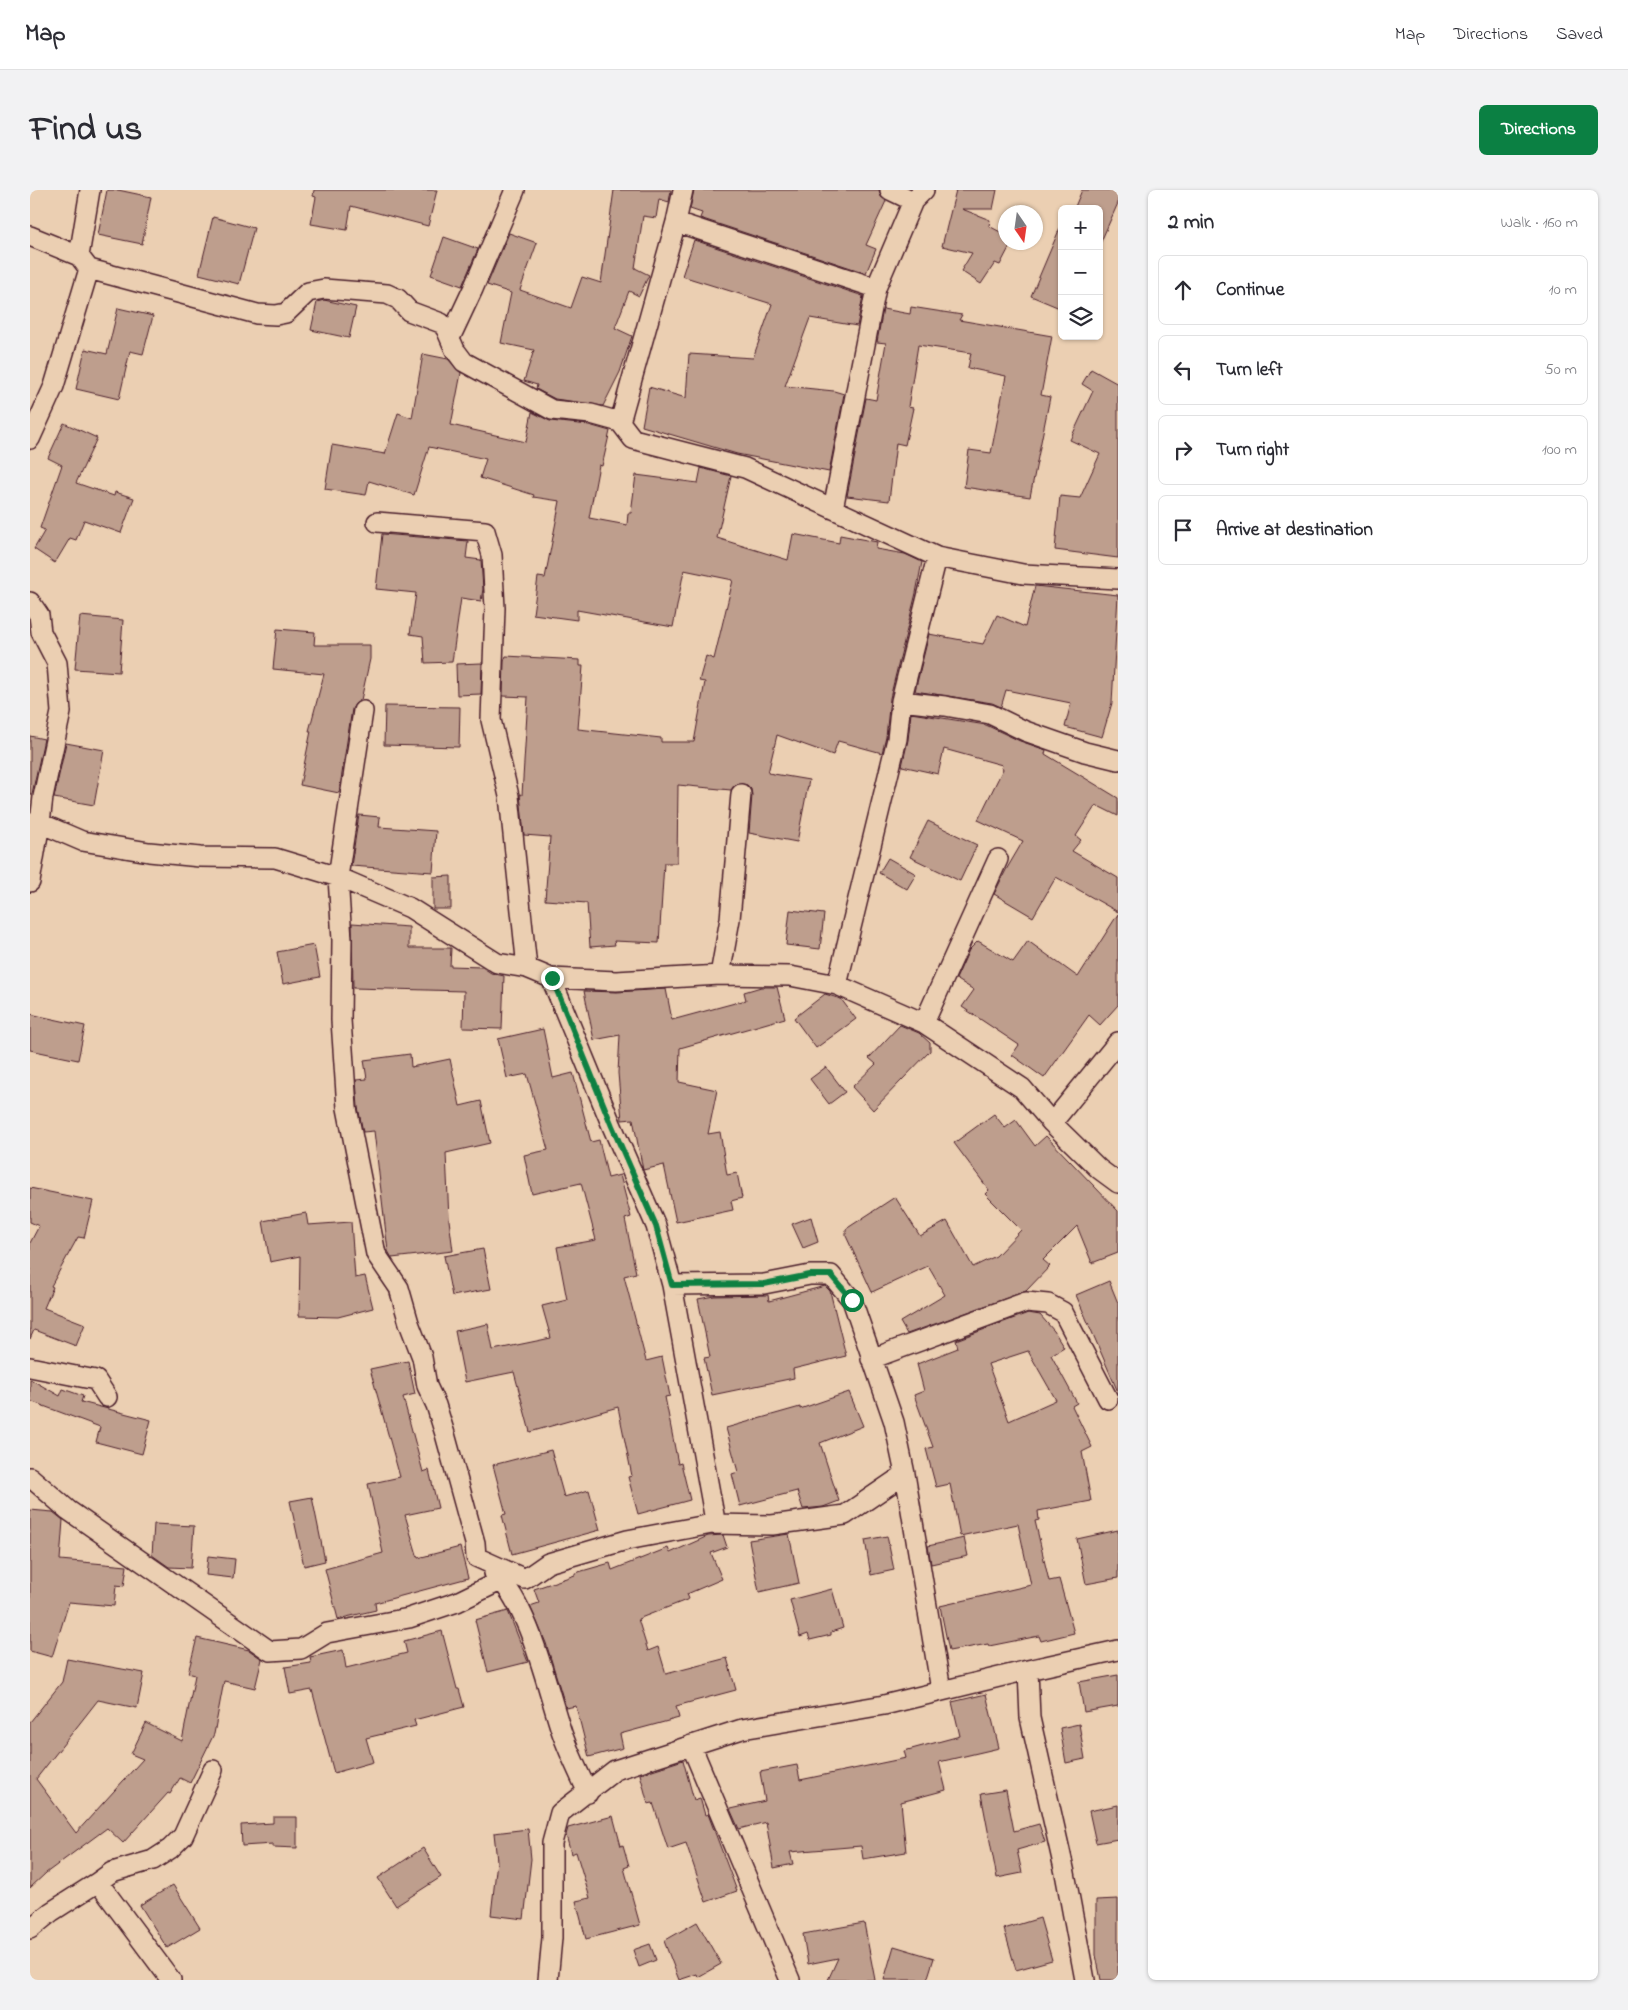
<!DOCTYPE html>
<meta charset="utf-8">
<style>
:root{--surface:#fff;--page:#f2f2f3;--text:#2b2b33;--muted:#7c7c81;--line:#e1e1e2;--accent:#0b8043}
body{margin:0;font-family:"Indie Flower",sans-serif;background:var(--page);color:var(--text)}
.controls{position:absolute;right:15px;top:15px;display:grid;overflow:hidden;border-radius:8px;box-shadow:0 1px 4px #0004}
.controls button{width:45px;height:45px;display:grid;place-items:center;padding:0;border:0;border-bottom:1px solid var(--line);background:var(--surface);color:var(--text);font:25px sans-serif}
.compass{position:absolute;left:968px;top:15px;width:45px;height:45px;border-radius:50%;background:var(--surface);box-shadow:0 1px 4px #0004;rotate:167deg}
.stop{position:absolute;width:15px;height:15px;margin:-11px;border:4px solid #0b8043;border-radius:50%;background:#fff}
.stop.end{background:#0b8043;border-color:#fff;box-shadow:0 1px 5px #0008}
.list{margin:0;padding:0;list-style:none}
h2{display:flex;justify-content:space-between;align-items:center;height:65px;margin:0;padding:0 20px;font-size:21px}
h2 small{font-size:16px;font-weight:400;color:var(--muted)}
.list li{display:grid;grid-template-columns:32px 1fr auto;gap:15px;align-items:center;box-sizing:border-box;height:70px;margin:0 10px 10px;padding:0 10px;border:1px solid var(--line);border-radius:8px}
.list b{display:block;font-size:19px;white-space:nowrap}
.list em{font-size:16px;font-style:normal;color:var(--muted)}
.icon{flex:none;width:28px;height:28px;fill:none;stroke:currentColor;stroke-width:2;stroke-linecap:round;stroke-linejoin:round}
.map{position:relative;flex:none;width:1088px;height:1790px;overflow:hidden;border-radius:8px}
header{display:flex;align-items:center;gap:30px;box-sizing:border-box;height:70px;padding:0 25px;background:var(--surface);border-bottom:1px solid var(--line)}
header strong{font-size:24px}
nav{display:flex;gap:28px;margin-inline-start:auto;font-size:18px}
.intro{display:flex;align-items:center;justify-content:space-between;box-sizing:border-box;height:120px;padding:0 30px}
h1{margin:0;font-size:35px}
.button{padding:12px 22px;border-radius:8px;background:var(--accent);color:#fff;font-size:18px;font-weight:700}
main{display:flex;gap:30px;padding:0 30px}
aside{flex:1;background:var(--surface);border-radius:8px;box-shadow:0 1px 4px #0004}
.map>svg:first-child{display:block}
</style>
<header>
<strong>Map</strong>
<nav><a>Map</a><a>Directions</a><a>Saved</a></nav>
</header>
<div class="intro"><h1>Find us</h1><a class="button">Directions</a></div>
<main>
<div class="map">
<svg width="1088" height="1790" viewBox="0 0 1088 1790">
<rect width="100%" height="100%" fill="#ebcfb2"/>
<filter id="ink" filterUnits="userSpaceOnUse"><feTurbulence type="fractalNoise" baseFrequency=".02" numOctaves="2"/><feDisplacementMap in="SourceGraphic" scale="10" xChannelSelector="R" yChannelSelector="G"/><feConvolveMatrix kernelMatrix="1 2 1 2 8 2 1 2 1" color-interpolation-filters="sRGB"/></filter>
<g filter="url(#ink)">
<!-- building -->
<path fill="#be9e8d" stroke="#4a1f2b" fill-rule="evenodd" d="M 77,0 L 88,0 L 121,7 L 112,54 L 68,45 Z
M 284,0 L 407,0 L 398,36 L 321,16 L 317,40 L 281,34 L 286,7 L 283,6 Z
M 584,0 L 641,0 L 639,12 L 629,9 L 626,28 L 613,26 L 605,78 L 619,85 L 609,106 L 599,101 L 585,138 L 602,146 L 590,182 L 573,216 L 525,209 L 506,199 L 507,195 L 494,191 L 504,160 L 471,153 L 481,103 L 457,95 L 479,43 L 507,53 L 490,100 L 541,118 L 552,87 L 571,93 Z
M 664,0 L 849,0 L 851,7 L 856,11 L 836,55 L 846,59 L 836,83 L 670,28 L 672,23 L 660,19 Z
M 926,0 L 967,0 L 963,19 L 932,19 L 960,30 L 959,36 L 976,45 L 976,52 L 982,52 L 970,75 L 965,73 L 951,94 L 931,81 L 942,63 L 912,56 Z
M 1052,0 L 1088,0 L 1088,13 L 1069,56 L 1069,19 L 1044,19 Z
M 183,27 L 224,38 L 209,94 L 169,84 Z
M 1032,33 L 1032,119 L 1001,106 Z
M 414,47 L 448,59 L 432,96 L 401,85 Z
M 664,50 L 833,106 L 827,136 L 780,128 L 755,196 L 804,201 L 814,204 L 799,282 L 707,264 L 612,236 L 619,197 L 656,208 L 659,164 L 723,168 L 742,114 L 652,86 Z
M 294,110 L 326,117 L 319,148 L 281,140 L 287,112 Z
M 881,117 L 932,125 L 929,130 L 1022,146 L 1011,205 L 1020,207 L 1000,307 L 934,297 L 939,260 L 961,263 L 976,186 L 938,178 L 941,163 L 888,155 L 878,217 L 883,218 L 875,255 L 866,253 L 859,311 L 817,306 L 836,208 L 846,210 L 856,153 L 847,152 L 853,119 L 880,124 Z
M 88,118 L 123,126 L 113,164 L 100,161 L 89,209 L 46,199 L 55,159 L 77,164 Z
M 393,164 L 418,169 L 431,183 L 421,235 L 496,252 L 502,222 L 520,231 L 559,235 L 580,241 L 572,276 L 569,275 L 559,328 L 597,335 L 598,323 L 601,323 L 606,285 L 668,293 L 671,278 L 701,286 L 687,348 L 758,370 L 763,344 L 809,353 L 810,345 L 847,352 L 846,359 L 875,364 L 892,372 L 886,403 L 860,508 L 856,547 L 852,563 L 808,551 L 803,565 L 747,545 L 738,583 L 779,590 L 767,652 L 719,643 L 722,605 L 721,599 L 717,595 L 707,594 L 701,600 L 648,595 L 647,673 L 634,673 L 629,753 L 584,751 L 585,755 L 560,757 L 557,713 L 515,710 L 520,647 L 494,645 L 490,604 L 492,605 L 498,507 L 473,506 L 474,471 L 476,466 L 550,470 L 550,476 L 553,476 L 548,539 L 631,548 L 631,552 L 664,552 L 675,492 L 669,491 L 676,466 L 684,469 L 703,390 L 654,380 L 643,437 L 547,420 L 547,430 L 503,424 L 508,387 L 515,388 L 530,311 L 503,307 L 504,305 L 450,288 L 456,269 L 399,257 L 384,305 L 339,291 L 336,305 L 295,299 L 302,255 L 355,264 L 368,223 L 382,228 Z
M 1061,179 L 1088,194 L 1088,368 L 1025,360 L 1030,306 L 1050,308 L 1070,264 L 1040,250 L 1063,201 L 1052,194 Z
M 34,233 L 67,248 L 46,293 L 84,306 L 85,302 L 104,308 L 91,343 L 54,330 L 46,350 L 40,348 L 25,373 L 4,359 L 15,340 L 10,338 L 32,275 L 18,268 Z
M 352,344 L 438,351 L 436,368 L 451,370 L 453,399 L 451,411 L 431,408 L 422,472 L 395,473 L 393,446 L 380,444 L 386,403 L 346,399 Z
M 1005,396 L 1088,405 L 1082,513 L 1072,547 L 1035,537 L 1041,513 L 976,500 L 971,517 L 962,513 L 885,501 L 899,444 L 953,454 L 967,425 L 995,437 Z
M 50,426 L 93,430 L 89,482 L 45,479 Z
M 247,439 L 285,442 L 284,455 L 340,455 L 340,469 L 331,510 L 325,514 L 322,519 L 309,603 L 270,595 L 281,541 L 279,541 L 294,484 L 243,479 Z
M 452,473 L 451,504 L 427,505 L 426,474 Z
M 355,516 L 430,517 L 429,557 L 354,555 Z
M 881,523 L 956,535 L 990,551 L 1016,560 L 1015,564 L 1088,608 L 1088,626 L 1066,615 L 1046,646 L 1051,650 L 1042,661 L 1088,688 L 1088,722 L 1026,687 L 1003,727 L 964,704 L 976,680 L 993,651 L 948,630 L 973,579 L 971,578 L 972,575 L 914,559 L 908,584 L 872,576 L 878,550 Z
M 0,546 L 14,549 L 2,604 L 0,604 Z
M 36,553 L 74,560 L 64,615 L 24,608 Z
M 329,625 L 350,627 L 349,637 L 406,641 L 403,682 L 321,676 Z
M 898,631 L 947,655 L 930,691 L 880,667 Z
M 858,668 L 886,684 L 877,699 L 849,683 Z
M 421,686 L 421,719 L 403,719 L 403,687 Z
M 760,720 L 794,724 L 790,759 L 756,755 Z
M 1088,724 L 1088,815 L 1070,835 L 1059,825 L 1014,888 L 982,865 L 989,855 L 932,817 L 944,800 L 926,789 L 939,760 L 948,751 L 983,772 L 998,751 L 1048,787 Z
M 322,733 L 379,737 L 379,758 L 421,758 L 420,776 L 452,777 L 461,783 L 474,786 L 472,839 L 433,838 L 434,801 L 323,798 Z
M 284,755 L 290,787 L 253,794 L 247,762 Z
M 731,797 L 747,797 L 755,828 L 650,858 L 649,892 L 687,900 L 678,944 L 690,942 L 697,985 L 707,983 L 712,1008 L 701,1011 L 703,1020 L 646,1032 L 634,975 L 613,980 L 603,929 L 592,930 L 588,883 L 590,845 L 564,850 L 554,801 L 587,802 L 636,799 L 642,830 L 716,810 L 714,802 Z
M 795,804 L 811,809 L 826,829 L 786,858 L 764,828 Z
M 0,824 L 55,836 L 48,870 L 0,860 Z
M 870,835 L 889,843 L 900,853 L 900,861 L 843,920 L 822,897 L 846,874 L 839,868 Z
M 513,839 L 523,888 L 543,883 L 561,952 L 569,950 L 578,988 L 590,985 L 601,1027 L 595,1029 L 606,1083 L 594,1086 L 616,1171 L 632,1167 L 640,1206 L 635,1207 L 648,1274 L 651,1273 L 660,1310 L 608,1324 L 598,1287 L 602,1286 L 588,1217 L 500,1242 L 484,1182 L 435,1192 L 425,1141 L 458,1134 L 463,1160 L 521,1148 L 512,1116 L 537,1110 L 527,1057 L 566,1050 L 551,993 L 502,1004 L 494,965 L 518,960 L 497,884 L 477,888 L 468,849 Z
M 380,864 L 381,877 L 420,869 L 430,916 L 451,911 L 460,953 L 416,963 L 419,1030 L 423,1061 L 362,1068 L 358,1061 L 344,941 L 333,942 L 328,917 L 326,890 L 337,889 L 334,870 Z
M 796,877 L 815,902 L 799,914 L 780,889 Z
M 964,924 L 975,938 L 986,930 L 1005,956 L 1016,946 L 1088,1021 L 1088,1063 L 1062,1073 L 1047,1036 L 1013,1070 L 1020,1076 L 996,1101 L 877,1144 L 870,1132 L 915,1105 L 898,1076 L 842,1102 L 816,1046 L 816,1039 L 865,1007 L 890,1046 L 917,1031 L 943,1077 L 966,1066 L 991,1040 L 955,1004 L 959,1000 L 924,953 Z
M 0,998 L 63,1011 L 54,1048 L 48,1047 L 21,1096 L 23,1097 L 14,1118 L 55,1134 L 46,1156 L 4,1140 L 0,1149 L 0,1053 L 9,1036 L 0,1032 Z
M 276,1023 L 278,1035 L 321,1032 L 325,1088 L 335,1086 L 343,1118 L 308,1127 L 269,1126 L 270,1066 L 240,1072 L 233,1031 Z
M 781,1027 L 788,1052 L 773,1058 L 762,1034 Z
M 453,1059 L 461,1099 L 422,1106 L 414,1066 Z
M 1079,1091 L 1088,1113 L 1088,1202 L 1046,1105 Z
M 795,1096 L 800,1101 L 816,1166 L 763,1179 L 764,1188 L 682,1205 L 674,1168 L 680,1167 L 668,1109 L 684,1106 L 738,1105 L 739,1111 Z
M 998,1123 L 1010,1125 L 1024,1141 L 1034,1157 L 1021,1165 L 1047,1213 L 1042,1216 L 1062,1257 L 1052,1262 L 1061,1311 L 1008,1321 L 1009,1330 L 1005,1331 L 1019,1391 L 1029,1389 L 1044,1443 L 1011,1451 L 1009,1446 L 959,1456 L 958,1454 L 919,1461 L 910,1416 L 1001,1395 L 988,1334 L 930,1346 L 920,1294 L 906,1297 L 896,1259 L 903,1257 L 884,1205 L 894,1201 L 887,1174 L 928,1158 L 926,1150 ZM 998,1161 L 1026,1210 L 979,1231 L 958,1174 Z
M 378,1171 L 385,1204 L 373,1207 L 393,1282 L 399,1280 L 408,1318 L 375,1325 L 388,1368 L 430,1357 L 438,1388 L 345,1413 L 346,1420 L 308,1429 L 295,1379 L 353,1363 L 338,1294 L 370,1287 L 340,1179 Z
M 0,1189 L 30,1206 L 33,1199 L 53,1206 L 51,1212 L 121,1230 L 112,1264 L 66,1252 L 70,1237 L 0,1211 Z
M 819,1202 L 833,1236 L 790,1253 L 809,1311 L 793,1317 L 773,1319 L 767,1301 L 710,1316 L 702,1284 L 708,1282 L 696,1238 L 770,1217 L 770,1219 Z
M 521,1260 L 534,1307 L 559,1300 L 570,1340 L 482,1364 L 472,1325 L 476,1324 L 463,1275 Z
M 282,1307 L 295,1371 L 274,1376 L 260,1311 Z
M 0,1320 L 23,1322 L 33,1330 L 30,1370 L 97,1376 L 94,1396 L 86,1395 L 84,1416 L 39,1412 L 22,1467 L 0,1461 Z
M 124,1334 L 164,1336 L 161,1378 L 139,1377 L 122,1365 Z
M 1088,1340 L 1088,1388 L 1056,1394 L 1047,1349 Z
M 759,1344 L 769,1393 L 729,1402 L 719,1350 Z
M 693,1345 L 697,1357 L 681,1363 L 692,1389 L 657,1404 L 659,1409 L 608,1429 L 618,1461 L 628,1457 L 636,1484 L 697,1468 L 706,1500 L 646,1516 L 649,1528 L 590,1544 L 593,1558 L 559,1567 L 546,1516 L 536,1518 L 516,1453 L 500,1416 L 509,1413 L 504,1399 L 545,1385 L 545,1383 L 580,1373 L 582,1380 L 638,1358 L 640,1363 L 678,1346 Z
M 857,1346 L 864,1380 L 841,1385 L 835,1350 Z
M 934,1348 L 938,1366 L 901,1374 L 898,1356 Z
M 178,1366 L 205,1369 L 203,1388 L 176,1385 Z
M 802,1399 L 813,1438 L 801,1442 L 801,1445 L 780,1450 L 778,1444 L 770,1447 L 760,1410 Z
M 478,1421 L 498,1472 L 458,1482 L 445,1430 Z
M 412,1441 L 427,1499 L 429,1499 L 434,1517 L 384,1530 L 386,1536 L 336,1548 L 343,1572 L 304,1583 L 282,1500 L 260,1504 L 255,1477 L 281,1473 L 280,1467 L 313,1460 L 316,1478 L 377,1463 L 374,1451 Z
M 167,1448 L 219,1460 L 232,1469 L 225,1498 L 194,1491 L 184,1544 L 160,1593 L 150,1588 L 140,1604 L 138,1603 L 93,1653 L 77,1638 L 16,1683 L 0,1698 L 0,1532 L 32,1492 L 37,1469 L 114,1483 L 107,1518 L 68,1510 L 6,1589 L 46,1643 L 113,1569 L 101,1564 L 116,1533 L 152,1551 L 165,1485 L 158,1483 Z
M 1088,1485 L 1088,1516 L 1054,1522 L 1049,1492 Z
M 956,1504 L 969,1558 L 909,1572 L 916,1600 L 871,1612 L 876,1662 L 833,1669 L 831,1656 L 760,1662 L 763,1674 L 744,1678 L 736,1632 L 709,1639 L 700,1619 L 735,1611 L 730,1582 L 767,1575 L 770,1590 L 876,1568 L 874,1561 L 930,1546 L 922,1512 Z
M 1049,1534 L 1055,1569 L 1036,1573 L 1030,1538 Z
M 653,1570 L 664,1610 L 670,1608 L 675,1625 L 678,1624 L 707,1701 L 676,1712 L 656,1653 L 638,1659 L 623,1613 L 618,1614 L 610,1584 Z
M 976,1600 L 984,1641 L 1009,1634 L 1015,1652 L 987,1660 L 992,1683 L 967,1688 L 951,1604 Z
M 1088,1615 L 1088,1649 L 1066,1653 L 1059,1621 Z
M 583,1626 L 591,1656 L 593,1655 L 599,1676 L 594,1678 L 610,1735 L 556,1749 L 546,1711 L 560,1708 L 546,1662 L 541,1664 L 536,1645 L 538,1638 Z
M 243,1627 L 267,1627 L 267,1658 L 243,1657 L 243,1654 L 212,1656 L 211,1635 L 243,1633 Z
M 498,1639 L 501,1669 L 494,1729 L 461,1725 L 467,1671 L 464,1643 Z
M 393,1658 L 411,1687 L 366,1716 L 348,1688 Z
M 143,1695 L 170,1738 L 137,1758 L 110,1715 Z
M 1088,1709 L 1088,1790 L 1071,1790 L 1066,1765 L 1066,1710 Z
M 1010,1728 L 1022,1770 L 986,1780 L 974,1739 Z
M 667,1732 L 691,1774 L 668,1787 L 667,1784 L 649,1790 L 634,1751 Z
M 834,1733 L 845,1790 L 798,1790 L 808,1768 L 778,1774 L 773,1744 Z
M 620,1754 L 626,1770 L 609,1777 L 603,1760 Z
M 864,1756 L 904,1768 L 897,1790 L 854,1790 Z"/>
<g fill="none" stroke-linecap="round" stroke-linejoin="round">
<!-- minor casing -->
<g stroke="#4a1f2b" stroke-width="22">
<path id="minor" d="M 860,0 L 883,11
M 646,32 L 846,98
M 0,46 L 49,66 L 59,79 L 227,124 L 246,125 L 256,123 L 278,102 L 294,99 L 357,104 L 368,109 L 379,121 L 411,133 L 416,139 L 425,160 L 434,172 L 522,220 L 561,224 L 590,232 L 603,249 L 715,278 L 907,367 L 993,384 L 1088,389
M 49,66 L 60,0
M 420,148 L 443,99 L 485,0
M 590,232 L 646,32 L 653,0
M 0,249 L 24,196 L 59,79
M 803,319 L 846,98 L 883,11 L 894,0
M 347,332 L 455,341 L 462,365 L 465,418 L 461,530 L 479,606 L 497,778
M 0,412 L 9,425 L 11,442 L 27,473 L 31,522 L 13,607 L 10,633 L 0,692
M 871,511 L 915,516 L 960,524 L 995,541 L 1055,562 L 1088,570
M 333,521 L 308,687 L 312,750 L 311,830 L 317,918 L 346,1064 L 369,1098 L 379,1133 L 392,1167 L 397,1196 L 406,1215 L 415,1244 L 445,1353 L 446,1367 L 495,1389 L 518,1373 L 597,1350 L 682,1334 L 742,1335 L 815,1325 L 875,1284
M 0,633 L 10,633 L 52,651 L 119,662 L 170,667 L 245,668 L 308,687 L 380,718 L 467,773 L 497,778 L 521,788 L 586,791 L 690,785 L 760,786 L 807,795 L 894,833 L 992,898 L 1022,933 L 1069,979 L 1088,993
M 690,785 L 700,729 L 711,604
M 521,788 L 582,936 L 626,1036 L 642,1095 L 684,1325 L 682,1334
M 807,795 L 867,549 L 871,511 L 907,367
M 894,833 L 968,669
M 1022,933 L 1088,852
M 642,1095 L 734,1094 L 780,1085 L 801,1085 L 822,1110 L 864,1232 L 875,1284 L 911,1500
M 841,1169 L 996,1112 L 1018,1114 L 1033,1122 L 1078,1209
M 0,1177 L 66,1190 L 77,1207
M 0,1287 L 38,1320 L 240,1461 L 271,1459 L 297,1443 L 379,1428 L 427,1412 L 472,1390
M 464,1383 C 500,1415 516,1496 532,1543 C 539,1563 549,1583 558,1603
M 998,1480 L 1000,1528 L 1035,1683 L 1055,1790
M 661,1555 L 760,1790
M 68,1692 L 82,1682 L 123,1670 L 140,1659 L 153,1646 L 183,1580
M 0,1739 L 21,1722 L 68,1692 L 141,1790
M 518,1790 L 522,1748 L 522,1653 L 530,1623 L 585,1580 L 712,1539 L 854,1515 L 998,1480 L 1088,1460"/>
</g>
<!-- minor -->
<use href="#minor" stroke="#ebcfb2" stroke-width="19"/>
</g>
</g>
<g fill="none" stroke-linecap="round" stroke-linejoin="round" filter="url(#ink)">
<!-- route -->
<path stroke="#0b8043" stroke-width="6" d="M 522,788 L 582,936 L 626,1036 L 642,1095 L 734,1094 L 780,1085 L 801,1085 L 822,1110"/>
</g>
</svg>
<div class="controls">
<button>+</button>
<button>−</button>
<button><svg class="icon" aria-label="layers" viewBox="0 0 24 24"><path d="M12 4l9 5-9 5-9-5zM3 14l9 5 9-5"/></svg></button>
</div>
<svg class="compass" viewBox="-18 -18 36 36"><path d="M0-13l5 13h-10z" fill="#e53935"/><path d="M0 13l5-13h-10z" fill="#7c7c81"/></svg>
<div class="stop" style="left:822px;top:1110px"></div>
<div class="stop end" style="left:522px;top:788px"></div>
</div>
<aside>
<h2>2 min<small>Walk · 160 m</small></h2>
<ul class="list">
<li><svg class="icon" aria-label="ahead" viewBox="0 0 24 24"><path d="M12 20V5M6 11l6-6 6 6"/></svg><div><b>Continue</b></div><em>10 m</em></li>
<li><svg class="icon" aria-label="left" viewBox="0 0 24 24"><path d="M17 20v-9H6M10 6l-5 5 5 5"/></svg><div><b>Turn left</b></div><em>50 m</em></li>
<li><svg class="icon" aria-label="right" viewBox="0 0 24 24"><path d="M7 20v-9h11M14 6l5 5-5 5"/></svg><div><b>Turn right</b></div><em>100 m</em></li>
<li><svg class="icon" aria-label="arrive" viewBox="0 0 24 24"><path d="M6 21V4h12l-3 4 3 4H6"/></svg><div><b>Arrive at destination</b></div></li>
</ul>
</aside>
</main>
